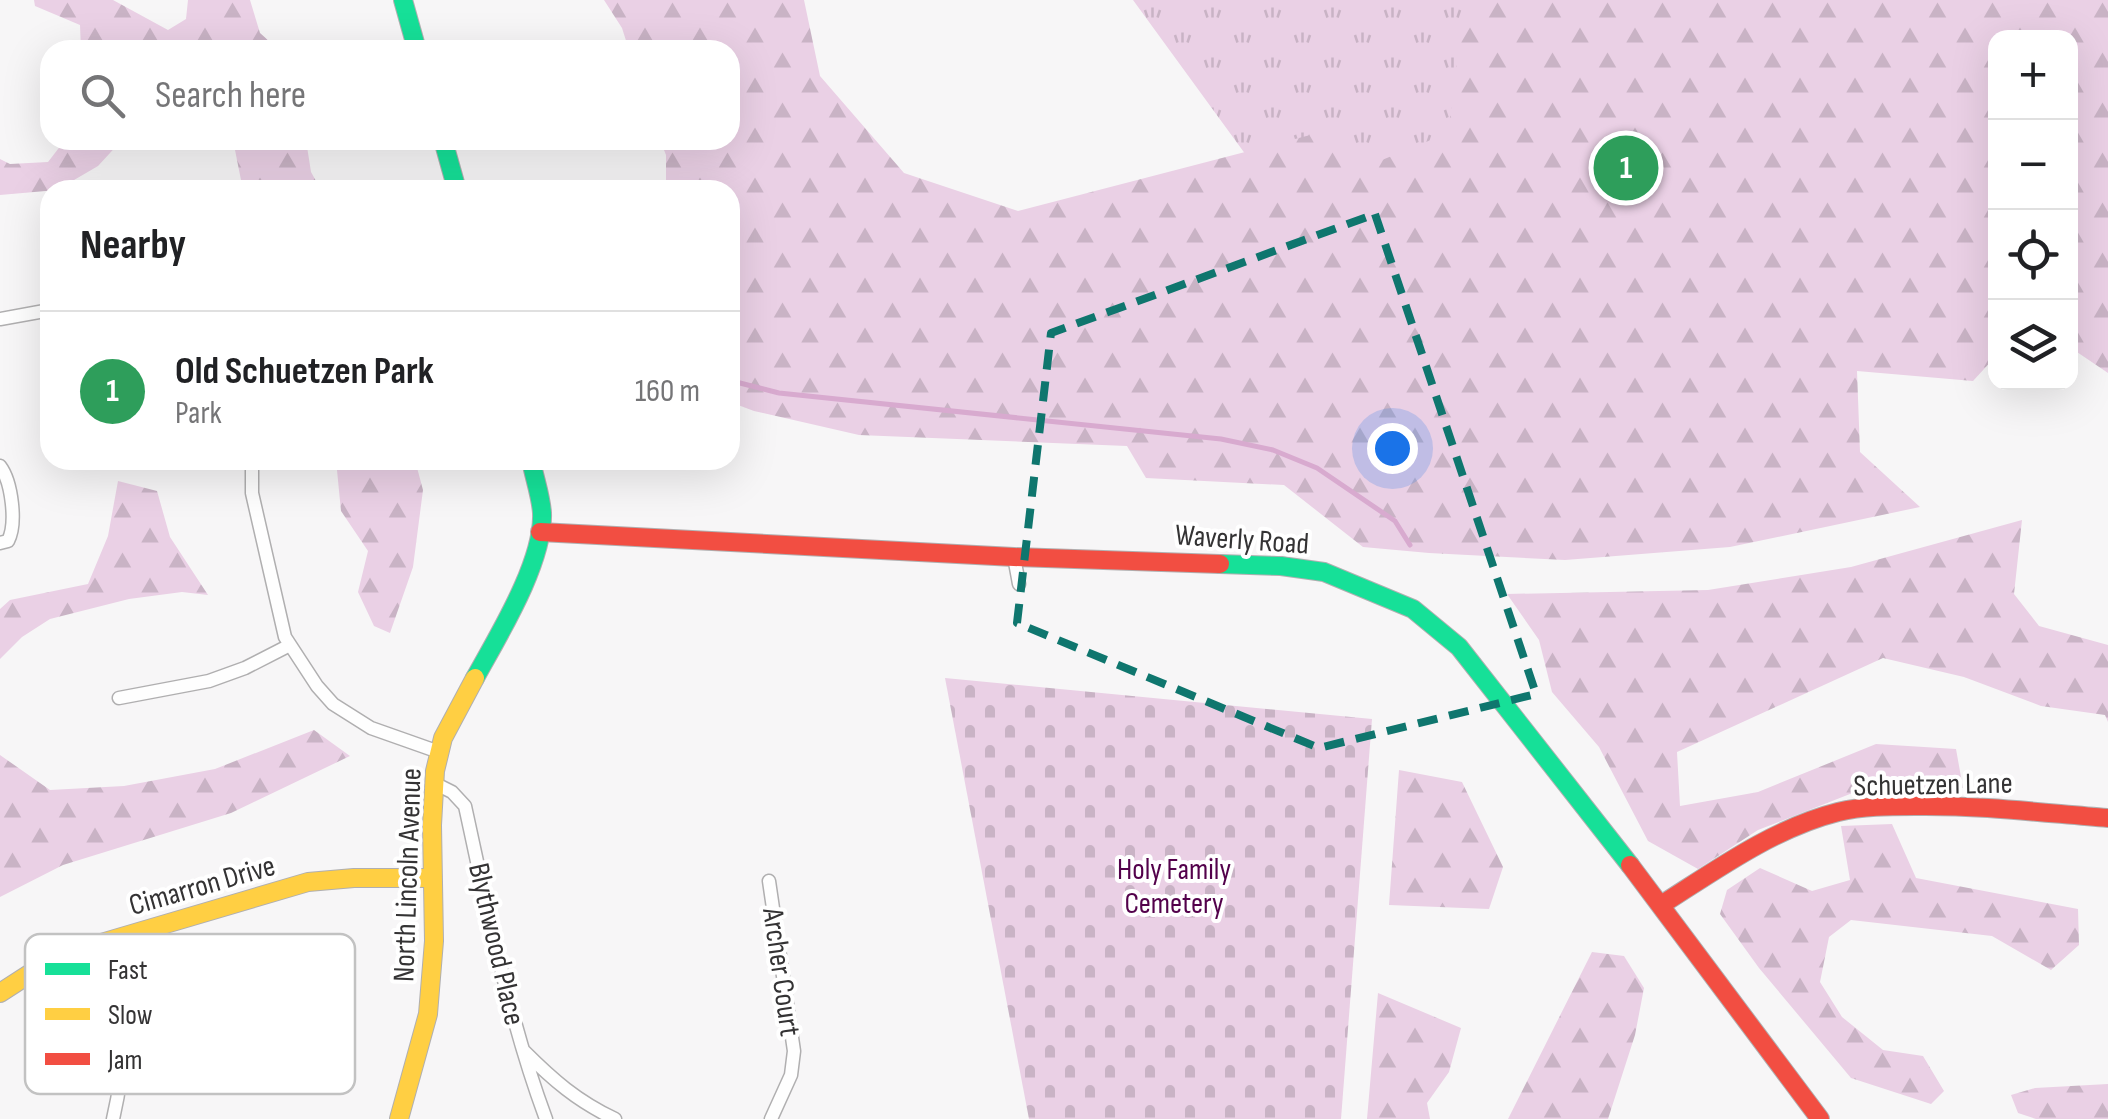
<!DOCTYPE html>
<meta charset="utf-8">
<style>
:root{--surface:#fff;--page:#f6f6f6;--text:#202124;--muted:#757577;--line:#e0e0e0;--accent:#db2777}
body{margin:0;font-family:"Sofia Sans Condensed",sans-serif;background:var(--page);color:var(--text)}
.controls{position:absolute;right:30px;top:30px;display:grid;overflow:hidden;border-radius:20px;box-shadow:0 10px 40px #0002}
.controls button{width:90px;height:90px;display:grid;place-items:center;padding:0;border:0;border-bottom:2px solid var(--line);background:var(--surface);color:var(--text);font:50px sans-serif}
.you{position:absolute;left:1392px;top:448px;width:35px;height:35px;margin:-25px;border:8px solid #fff;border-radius:50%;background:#1a73e8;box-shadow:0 0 0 15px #1a73e833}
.badge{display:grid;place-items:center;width:65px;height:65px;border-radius:50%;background:var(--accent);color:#fff;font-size:32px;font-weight:700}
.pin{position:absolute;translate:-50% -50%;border:5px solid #fff;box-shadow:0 2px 10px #0006}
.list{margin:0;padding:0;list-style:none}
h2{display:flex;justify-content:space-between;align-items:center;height:130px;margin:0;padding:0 40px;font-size:42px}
h2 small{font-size:32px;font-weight:400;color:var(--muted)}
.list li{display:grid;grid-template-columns:65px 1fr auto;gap:30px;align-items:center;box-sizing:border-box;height:160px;padding:0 40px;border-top:2px solid var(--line)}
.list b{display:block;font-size:38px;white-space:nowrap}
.list p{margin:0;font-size:32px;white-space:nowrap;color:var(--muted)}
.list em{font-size:32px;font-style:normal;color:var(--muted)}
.icon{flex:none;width:55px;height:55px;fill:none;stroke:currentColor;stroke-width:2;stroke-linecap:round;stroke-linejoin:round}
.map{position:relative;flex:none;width:2108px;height:1119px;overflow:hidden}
.search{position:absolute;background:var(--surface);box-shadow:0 10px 40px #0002;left:40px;top:40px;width:700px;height:110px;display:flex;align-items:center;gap:25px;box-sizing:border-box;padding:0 35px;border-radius:30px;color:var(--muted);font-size:38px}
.panel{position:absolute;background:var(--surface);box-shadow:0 10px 40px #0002;left:40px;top:180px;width:700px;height:290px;border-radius:30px}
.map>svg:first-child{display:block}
</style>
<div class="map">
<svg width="2108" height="1119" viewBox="0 0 2108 1119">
<defs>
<pattern id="grass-tufts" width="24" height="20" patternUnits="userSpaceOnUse" patternTransform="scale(2.5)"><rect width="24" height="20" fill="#ead0e5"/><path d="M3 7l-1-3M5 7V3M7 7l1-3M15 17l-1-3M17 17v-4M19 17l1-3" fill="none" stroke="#c9b3c5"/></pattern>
<pattern id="forest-firs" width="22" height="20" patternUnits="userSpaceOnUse" patternTransform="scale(2.5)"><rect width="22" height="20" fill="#ead0e5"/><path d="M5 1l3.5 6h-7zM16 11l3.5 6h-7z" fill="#c9b3c5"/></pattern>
<pattern id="cemetery-stones" width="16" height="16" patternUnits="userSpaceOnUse" patternTransform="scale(2.5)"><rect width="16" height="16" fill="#ead0e5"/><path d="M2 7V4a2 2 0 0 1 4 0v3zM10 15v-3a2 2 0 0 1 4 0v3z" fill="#c9b3c5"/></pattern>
</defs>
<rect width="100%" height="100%" fill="#f7f6f7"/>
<!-- grass -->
<path fill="url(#grass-tufts)" d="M 1133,0 L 2108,0 L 2070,38 L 1996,38 L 1423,398 Z"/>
<!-- forest -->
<path fill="url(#forest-firs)" d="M 34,0 L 113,0 L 168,30 L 186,19 L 188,0 L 250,0 L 260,33 L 279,50 L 81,50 L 80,25 L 35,6 Z
M 604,0 L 804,0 L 820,76 L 904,173 L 1018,211 L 1318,133 L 1360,169 L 1448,133 L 1465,0 L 2108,0 L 2108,373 L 2071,348 L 2070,38 L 1996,38 L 1995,357 L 1973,381 L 1857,371 L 1860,452 L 1920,507 L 1730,547 L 1565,560 L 1429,553 L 1363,547 L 1284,485 L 1146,478 L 1127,446 L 859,435 L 754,411 L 730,402 L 730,190 L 666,190 L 666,155 L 660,140 L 730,140 L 730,50 L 629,50 L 622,28 Z
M 65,140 L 122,140 L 98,166 L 57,190 L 0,195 L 0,159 L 10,164 L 48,162 Z
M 233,140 L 306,140 L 311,172 L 321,190 L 243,190 Z
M 336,460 L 415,460 L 423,490 L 413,567 L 390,633 L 374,626 L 358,592 L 368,551 L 341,511 Z
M 118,481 L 157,491 L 170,537 L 208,595 L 182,592 L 129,599 L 50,619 L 22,637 L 0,659 L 0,609 L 10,600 L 88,584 L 108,536 Z
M 2022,520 L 2014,594 L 2039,626 L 2108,645 L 2108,722 L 2105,715 L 2041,706 L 1964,677 L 1883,658 L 1677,752 L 1680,806 L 1758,792 L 1876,744 L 1956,749 L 1963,788 L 1850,794 L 1758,830 L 1698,869 L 1648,841 L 1599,747 L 1552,692 L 1539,640 L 1507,594 L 1708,590 L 1851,567 Z
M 314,730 L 350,756 L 231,813 L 63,865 L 0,897 L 0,755 L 50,790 L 124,786 L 215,769 Z
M 1399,770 L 1462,782 L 1503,867 L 1489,909 L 1389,905 Z
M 1892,824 L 1916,878 L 2078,909 L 2079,945 L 2051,970 L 1992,936 L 1851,920 L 1829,937 L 1820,982 L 1842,1017 L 1883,1050 L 1923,1056 L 1944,1091 L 1931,1104 L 1851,1078 L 1759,968 L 1720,914 L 1727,890 L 1760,868 L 1812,891 L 1850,880 L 1841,826 Z
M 1592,952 L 1624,956 L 1644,988 L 1635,1035 L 1608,1119 L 1508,1119 Z
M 1378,993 L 1461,1028 L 1449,1072 L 1427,1103 L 1430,1119 L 1367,1119 Z
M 2108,1084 L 2108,1119 L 2036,1119 L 2018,1113 L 2011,1095 L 2035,1088 Z"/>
<!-- cemetery -->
<path fill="url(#cemetery-stones)" d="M 945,678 L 1372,719 L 1341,1119 L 1029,1119 Z"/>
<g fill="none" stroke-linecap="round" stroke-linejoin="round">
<!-- stream -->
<path stroke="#d8aacf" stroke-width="5" d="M 730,375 L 736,382 L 779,393 L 1221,439 L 1273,450 L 1317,468 L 1395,521 L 1410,545"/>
<!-- street casing -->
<g stroke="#b0afb0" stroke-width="15">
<path id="street" d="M 0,319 L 50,310
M 252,460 L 252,493 L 285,637 L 317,686 L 333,704 L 371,728 L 439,752
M 0,466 C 12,482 17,524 8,541 L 0,543
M 1014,557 L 1019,584
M 119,698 L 209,681 L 245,668 L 290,645
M 434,783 L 452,792 L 465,806 C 488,911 508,1017 546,1119
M 769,881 L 794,1051 L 791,1075 L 771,1119
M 104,942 C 129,999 127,1059 113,1119
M 524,1051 C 553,1080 577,1101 615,1119"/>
</g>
<!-- fast casing -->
<g stroke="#b0afb0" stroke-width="20">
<path id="fast" d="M 403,0 L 417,50
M 443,140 L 457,190
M 1220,564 L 1281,566 L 1324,572 L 1413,609 L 1459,647 L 1630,865
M 475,678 C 498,636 544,562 542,513 C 541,496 534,477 531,460"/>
</g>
<!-- slow casing -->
<g stroke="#b0afb0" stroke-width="20">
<path id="slow" d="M 0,993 L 34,971 L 74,951 L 308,882 L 354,878 L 431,878
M 399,1119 L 428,1014 L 434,941 L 432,825 L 435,771 L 443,738 L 475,678"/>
</g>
<!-- jam casing -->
<g stroke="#b0afb0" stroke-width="20">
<path id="jam" d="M 540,532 L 1014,557 L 1220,564
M 1630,865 L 1820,1119
M 1661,905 C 1716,870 1774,828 1838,812 C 1863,806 1889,806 1915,806 C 1980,805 2044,813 2108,818"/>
</g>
<!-- street -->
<use href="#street" stroke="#fefefe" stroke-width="12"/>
<!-- fast -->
<use href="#fast" stroke="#16e098" stroke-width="18"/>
<!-- slow -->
<use href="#slow" stroke="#ffcf43" stroke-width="18"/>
<!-- jam -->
<use href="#jam" stroke="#f24e42" stroke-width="18"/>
</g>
<!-- marked area -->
<path fill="none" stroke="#0f766e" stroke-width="8" stroke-dasharray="20 12" stroke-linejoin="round" d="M 1375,214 L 1536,694 L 1319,748 L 1017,623 L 1051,333 Z"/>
<g text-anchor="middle" stroke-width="8" stroke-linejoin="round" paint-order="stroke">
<!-- street labels -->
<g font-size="30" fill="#343334" stroke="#fff">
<text transform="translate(1242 539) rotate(4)" y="10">Waverly Road</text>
<text transform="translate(1933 784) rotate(-1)" y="10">Schuetzen Lane</text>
<text transform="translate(407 875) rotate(-88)" y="10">North Lincoln Avenue</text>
<text transform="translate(202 885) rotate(-16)" y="10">Cimarron Drive</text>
<text transform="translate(497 944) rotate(77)" y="10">Blythwood Place</text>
<text transform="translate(782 972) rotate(82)" y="10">Archer Court</text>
</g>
<!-- park labels -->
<g font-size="30" fill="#53014b" stroke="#fff">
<text x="1174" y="879">Holy Family<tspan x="1174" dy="34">Cemetery</tspan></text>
</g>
</g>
<!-- legend -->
<rect x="25" y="934" width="330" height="160" rx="15" fill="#fff" stroke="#c2c2c2" stroke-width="2.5"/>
<rect x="45" y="963" width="45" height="12" fill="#16e098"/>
<rect x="45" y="1008" width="45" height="12" fill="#ffcf43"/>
<rect x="45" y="1053" width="45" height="12" fill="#f24e42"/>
<g font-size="28" fill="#343334">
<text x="108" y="979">Fast</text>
<text x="108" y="1024">Slow</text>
<text x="108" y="1069">Jam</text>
</g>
</svg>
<div class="controls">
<button>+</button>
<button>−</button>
<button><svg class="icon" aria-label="locate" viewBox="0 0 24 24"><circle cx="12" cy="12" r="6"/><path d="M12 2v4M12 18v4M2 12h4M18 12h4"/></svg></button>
<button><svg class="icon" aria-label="layers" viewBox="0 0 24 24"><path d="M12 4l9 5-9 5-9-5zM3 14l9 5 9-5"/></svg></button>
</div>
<div class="you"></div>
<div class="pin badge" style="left:1626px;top:168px;background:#2e9e5b">1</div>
<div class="search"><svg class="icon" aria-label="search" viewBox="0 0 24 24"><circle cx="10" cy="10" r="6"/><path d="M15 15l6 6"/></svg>Search here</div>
<section class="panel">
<h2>Nearby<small></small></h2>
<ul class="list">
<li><span class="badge" style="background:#2e9e5b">1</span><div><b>Old Schuetzen Park</b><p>Park</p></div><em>160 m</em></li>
</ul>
</section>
</div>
